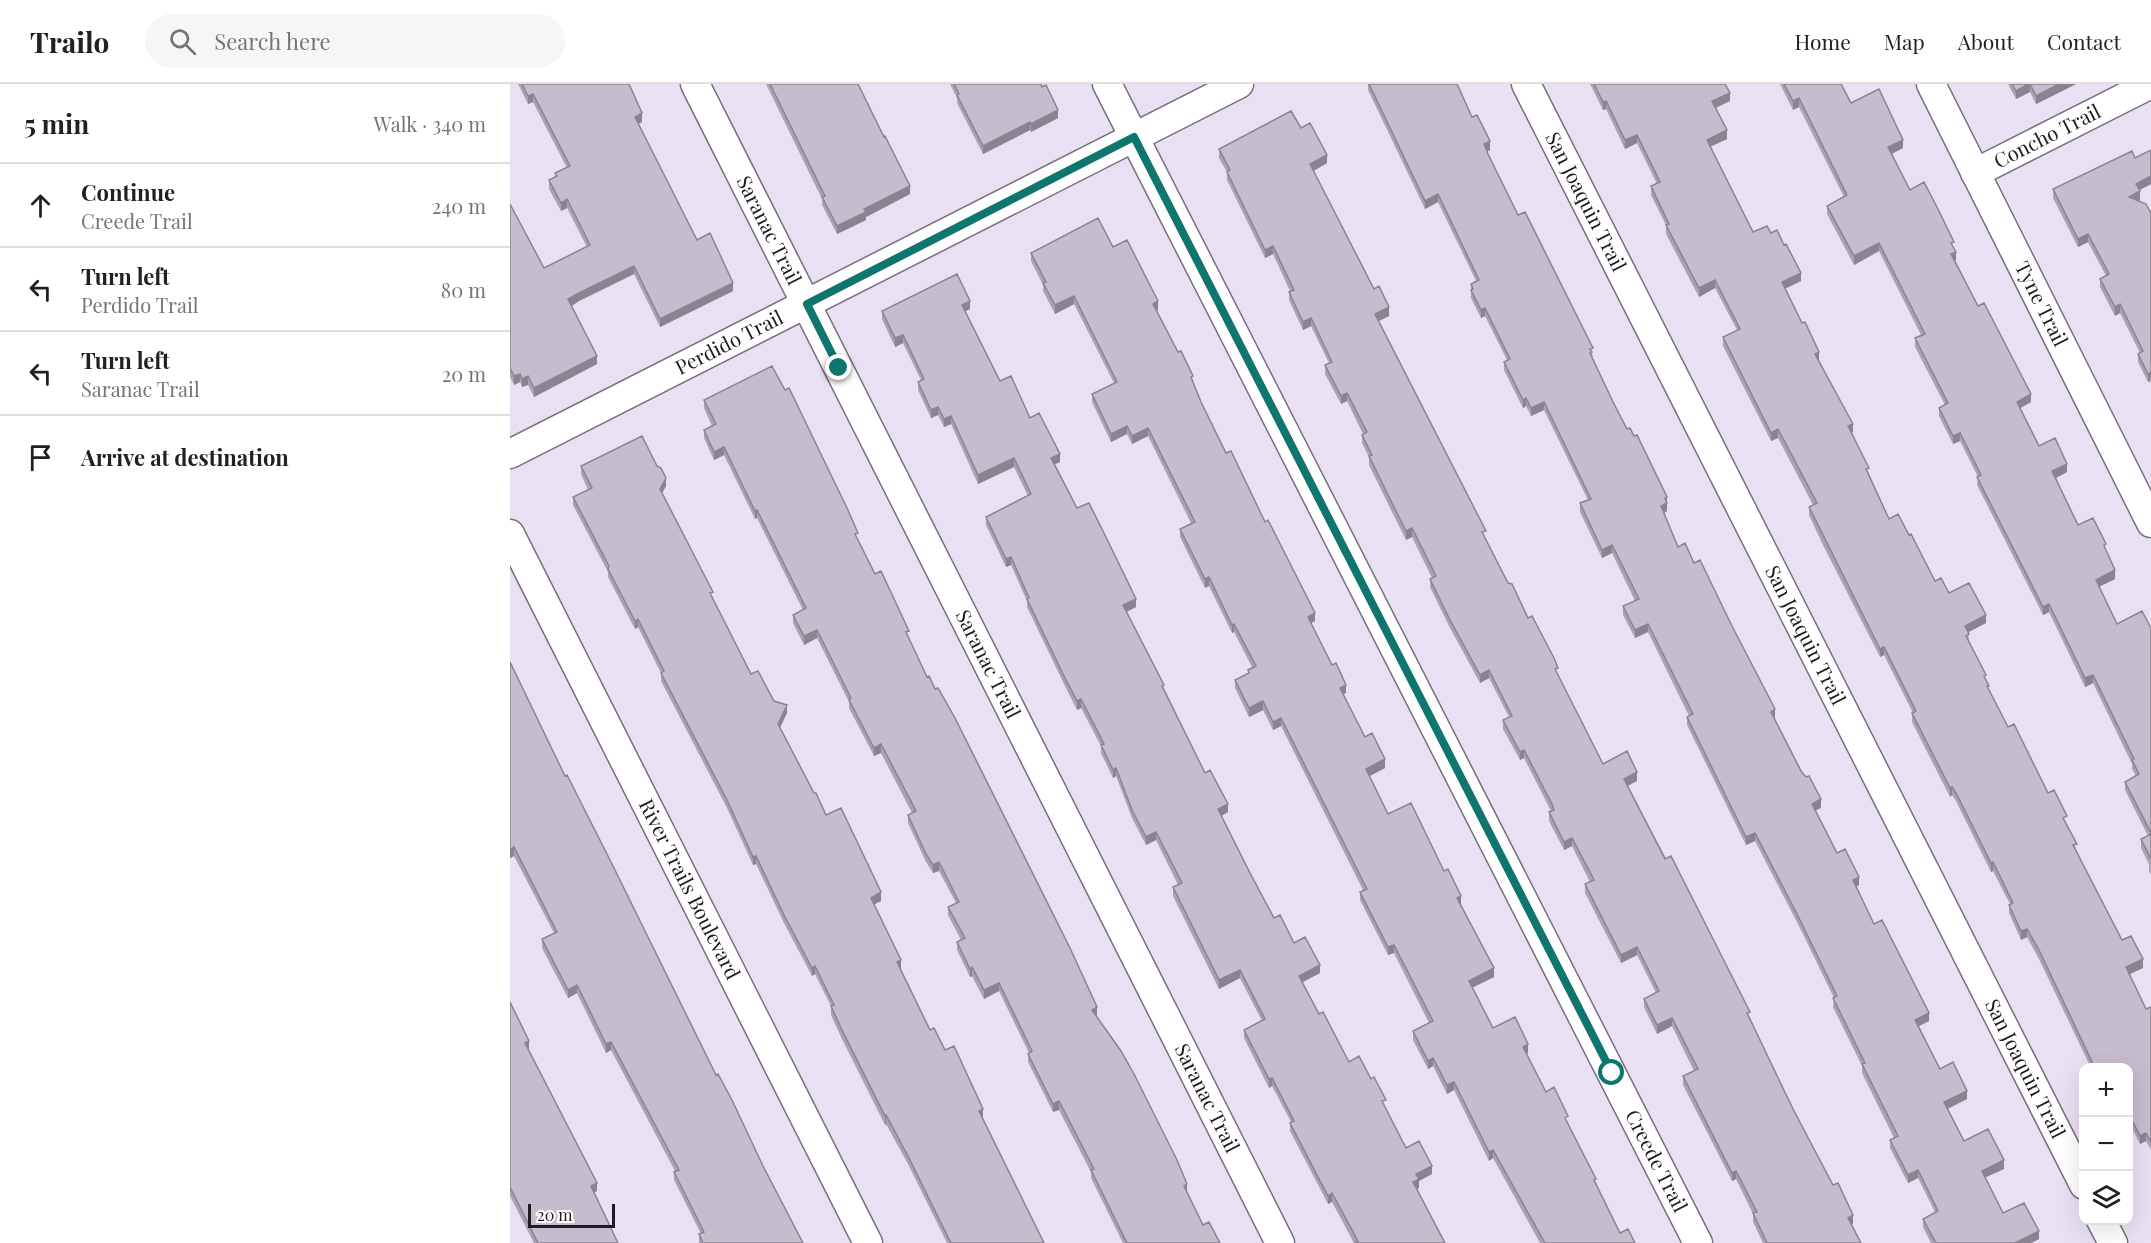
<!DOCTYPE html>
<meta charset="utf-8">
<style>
:root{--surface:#fff;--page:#f6f6f6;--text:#202124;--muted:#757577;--line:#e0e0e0}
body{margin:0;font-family:"Playfair Display",serif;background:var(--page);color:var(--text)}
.controls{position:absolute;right:18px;bottom:18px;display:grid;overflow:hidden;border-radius:12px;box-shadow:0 6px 24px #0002}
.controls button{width:54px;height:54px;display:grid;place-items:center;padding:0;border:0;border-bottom:2px solid var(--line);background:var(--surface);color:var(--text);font:30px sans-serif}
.scale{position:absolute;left:18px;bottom:15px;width:87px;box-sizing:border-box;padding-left:6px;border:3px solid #1d1a20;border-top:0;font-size:16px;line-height:21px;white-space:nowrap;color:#1d1a20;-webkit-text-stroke:4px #fff;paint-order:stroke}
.stop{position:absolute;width:18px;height:18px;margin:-14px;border:4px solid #0f766e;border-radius:50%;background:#fff}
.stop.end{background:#0f766e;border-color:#fff;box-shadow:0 2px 6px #0008}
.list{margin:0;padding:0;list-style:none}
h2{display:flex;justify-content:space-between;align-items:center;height:78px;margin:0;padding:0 24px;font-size:26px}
h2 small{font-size:20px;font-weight:400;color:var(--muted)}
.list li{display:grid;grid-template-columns:39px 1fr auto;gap:18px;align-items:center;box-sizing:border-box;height:84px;padding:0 24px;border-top:2px solid var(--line)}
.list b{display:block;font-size:22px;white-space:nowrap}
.list p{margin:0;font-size:20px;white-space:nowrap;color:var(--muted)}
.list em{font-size:20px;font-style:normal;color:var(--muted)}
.icon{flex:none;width:33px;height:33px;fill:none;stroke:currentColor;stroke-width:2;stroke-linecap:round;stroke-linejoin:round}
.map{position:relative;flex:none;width:1641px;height:1159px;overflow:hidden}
header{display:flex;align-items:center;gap:36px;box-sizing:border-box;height:84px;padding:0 30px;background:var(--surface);border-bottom:2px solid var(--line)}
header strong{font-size:28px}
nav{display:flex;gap:33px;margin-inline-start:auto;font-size:21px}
.search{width:420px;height:54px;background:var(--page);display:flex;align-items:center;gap:15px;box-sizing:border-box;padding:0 21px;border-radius:33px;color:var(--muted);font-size:22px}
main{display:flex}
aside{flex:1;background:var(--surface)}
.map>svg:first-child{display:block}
</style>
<header>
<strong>Trailo</strong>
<div class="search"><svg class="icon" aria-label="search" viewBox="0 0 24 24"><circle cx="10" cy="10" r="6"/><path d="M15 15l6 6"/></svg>Search here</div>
<nav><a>Home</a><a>Map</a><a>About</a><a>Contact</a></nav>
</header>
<main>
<aside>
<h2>5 min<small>Walk · 340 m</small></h2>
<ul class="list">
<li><svg class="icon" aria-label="ahead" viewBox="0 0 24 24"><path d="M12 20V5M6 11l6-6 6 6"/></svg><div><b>Continue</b><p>Creede Trail</p></div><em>240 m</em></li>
<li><svg class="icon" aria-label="left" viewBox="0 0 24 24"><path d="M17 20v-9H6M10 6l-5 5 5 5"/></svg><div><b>Turn left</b><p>Perdido Trail</p></div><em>80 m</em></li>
<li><svg class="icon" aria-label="left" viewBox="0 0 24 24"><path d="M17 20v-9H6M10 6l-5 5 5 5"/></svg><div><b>Turn left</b><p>Saranac Trail</p></div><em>20 m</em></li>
<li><svg class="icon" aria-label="arrive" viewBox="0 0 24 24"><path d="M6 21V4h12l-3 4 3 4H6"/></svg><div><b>Arrive at destination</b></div></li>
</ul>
</aside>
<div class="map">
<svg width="1641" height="1159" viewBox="0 0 1641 1159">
<rect width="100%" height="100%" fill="#eae0f3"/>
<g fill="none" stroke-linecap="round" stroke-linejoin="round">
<!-- minor casing -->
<g stroke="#776f7f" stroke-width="31">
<g id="minor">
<path id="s1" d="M 185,0 L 770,1159"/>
<path id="s2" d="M 597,0 L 1188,1159"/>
<path id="s3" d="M 1016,0 L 1574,1101"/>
<path id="s4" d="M 1421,0 L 1641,439"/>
<path id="s5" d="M 1465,89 L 1641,0"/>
<path id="s6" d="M 0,370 L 729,0"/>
<path id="s7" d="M 0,450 L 358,1159"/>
<path d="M 1591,1136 L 1603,1159"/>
</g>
</g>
<!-- minor -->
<use href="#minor" stroke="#fff" stroke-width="28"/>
</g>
<!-- wall -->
<path fill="#a9a2b1" d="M 8,0 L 119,0 L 132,38 L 128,40 L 187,156 L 223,207 L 150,243 L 124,190 L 69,217 L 62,222 L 87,280 L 24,313 L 18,301 L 12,303 L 10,298 L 4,301 L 0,293 L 0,120 L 34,184 L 77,163 L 57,124 L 51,127 L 39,105 L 39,96 L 45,93 L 45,89 L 57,84 L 23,18 L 18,20 Z
M 256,0 L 348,0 L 400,110 L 356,133 L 356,136 L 327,150 L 312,121 L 312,115 Z
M 440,0 L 531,0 L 548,34 L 521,48 L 520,46 L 473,70 L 447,19 L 447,14 Z
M 858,0 L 947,0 L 962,33 L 980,66 L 977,68 L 1008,131 L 1083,272 L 1082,274 L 1117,345 L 1157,413 L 1157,427 L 1154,429 L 1168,463 L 1184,479 L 1265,634 L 1264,634 L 1311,724 L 1306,726 L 1327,769 L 1349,801 L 1346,803 L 1364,840 L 1419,937 L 1409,942 L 1430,985 L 1457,1015 L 1438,1025 L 1454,1057 L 1494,1085 L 1475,1093 L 1493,1129 L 1529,1155 L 1521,1159 L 1421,1159 L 1413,1143 L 1413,1135 L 1425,1128 L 1408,1094 L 1398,1099 L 1380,1064 L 1380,1056 L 1384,1054 L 1352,989 L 1352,982 L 1323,923 L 1324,914 L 1288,840 L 1245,757 L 1236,761 L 1177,641 L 1177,633 L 1179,632 L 1138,548 L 1125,554 L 1113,531 L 1113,522 L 1125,517 L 1102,469 L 1092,474 L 1070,428 L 1070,419 L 1078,416 L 1034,326 L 1021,332 L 1016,322 L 1013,324 L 994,286 L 994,278 L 997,276 L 975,232 L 971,234 L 961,214 L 961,200 L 966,197 L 928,118 L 915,125 L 858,6 Z
M 1080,0 L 1215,0 L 1220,17 L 1206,24 L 1217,55 L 1200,63 L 1243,148 L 1261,149 L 1291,197 L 1275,205 L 1309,276 L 1343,348 L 1341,349 L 1379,435 L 1399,451 L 1425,497 L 1476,539 L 1458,548 L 1459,557 L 1476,596 L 1479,606 L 1498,643 L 1557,740 L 1567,768 L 1612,856 L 1633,884 L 1619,890 L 1636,925 L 1641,923 L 1641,1066 L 1636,1057 L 1630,1060 L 1618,1036 L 1618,984 L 1581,984 L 1529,875 L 1517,853 L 1511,856 L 1499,829 L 1499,821 L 1500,820 L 1483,787 L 1481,788 L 1446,717 L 1442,711 L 1440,713 L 1402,638 L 1402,629 L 1403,629 L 1374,571 L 1370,573 L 1313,461 L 1299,431 L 1299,423 L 1303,421 L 1268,354 L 1261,357 L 1213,262 L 1213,253 L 1227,246 L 1205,204 L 1189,213 L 1156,150 L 1156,141 L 1141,111 L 1141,102 L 1147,100 L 1127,59 L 1115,65 L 1096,25 L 1093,26 Z
M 1270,0 L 1331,0 L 1341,19 L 1393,64 L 1381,70 L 1400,106 L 1444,164 L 1446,176 L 1445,176 L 1468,222 L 1521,318 L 1510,324 L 1529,362 L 1557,388 L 1546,394 L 1568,441 L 1596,468 L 1605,495 L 1589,503 L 1607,540 L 1641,544 L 1641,791 L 1639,787 L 1639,780 L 1631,764 L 1631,755 L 1638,752 L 1615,706 L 1615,698 L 1626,692 L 1622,685 L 1622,680 L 1583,599 L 1575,603 L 1539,528 L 1533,531 L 1467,401 L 1468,393 L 1450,357 L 1443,360 L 1429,332 L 1429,324 L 1435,321 L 1405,263 L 1405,254 L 1411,251 L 1369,167 L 1344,181 L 1317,130 L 1317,122 L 1334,113 L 1289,23 L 1283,26 Z
M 1498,0 L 1566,0 L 1526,20 L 1520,8 L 1506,15 Z
M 791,44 L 817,79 L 803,87 L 864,205 L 879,232 L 868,237 L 976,455 L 998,499 L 1048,591 L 1093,680 L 1127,697 L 1118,702 L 1240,934 L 1283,1025 L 1343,1140 L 1342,1140 L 1351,1159 L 1253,1159 L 1243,1138 L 1243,1130 L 1226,1095 L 1222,1097 L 1173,1001 L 1173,992 L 1184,987 L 1162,942 L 1147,950 L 1134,923 L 1134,915 L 1146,909 L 1127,871 L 1111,879 L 1075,809 L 1075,800 L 1080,798 L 1062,762 L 1054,766 L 1039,737 L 1039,728 L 1041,727 L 1014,674 L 1010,676 L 993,645 L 993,636 L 999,633 L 979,594 L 970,599 L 939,542 L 920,503 L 920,495 L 922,494 L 902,453 L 896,456 L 882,428 L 859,381 L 859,373 L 852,359 L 852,351 L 853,350 L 837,317 L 831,320 L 815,290 L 815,281 L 819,279 L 801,242 L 793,246 L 779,216 L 779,208 L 780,207 L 763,170 L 755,174 L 717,96 L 717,88 L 709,74 L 709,65 Z
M 1641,100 L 1629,106 L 1630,116 L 1628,117 L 1641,129 L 1641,300 L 1640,297 L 1638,298 L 1628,278 L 1628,270 L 1630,269 L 1610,229 L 1605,232 L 1590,203 L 1590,195 L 1596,192 L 1578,158 L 1568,163 L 1543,114 L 1543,105 Z
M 603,163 L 648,226 L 647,226 L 683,299 L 691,318 L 716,369 L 755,438 L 805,537 L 801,539 L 836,609 L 833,611 L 855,653 L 875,684 L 859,692 L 878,730 L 934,787 L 951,820 L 984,893 L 962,904 L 983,944 L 1018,969 L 1016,970 L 1036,1008 L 1058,1040 L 1086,1100 L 1110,1149 L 1125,1159 L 1030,1159 L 983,1074 L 979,1077 L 944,1006 L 937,1010 L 923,982 L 918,985 L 903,956 L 903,947 L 919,939 L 884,869 L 878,871 L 850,816 L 850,808 L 853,806 L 771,642 L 763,646 L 753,626 L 739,633 L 725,604 L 725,596 L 738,590 L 738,586 L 742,583 L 724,548 L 722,549 L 699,502 L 695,504 L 670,453 L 670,445 L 681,439 L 638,352 L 622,360 L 617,350 L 601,358 L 582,318 L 582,310 L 604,299 L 564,220 L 545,230 L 533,207 L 533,201 L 521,177 L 521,169 Z
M 460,225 L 455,227 L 490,297 L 520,334 L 550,378 L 545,380 L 567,424 L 626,523 L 617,528 L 695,689 L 718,728 L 711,732 L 764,834 L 810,889 L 792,898 L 809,930 L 839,978 L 875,1024 L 896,1064 L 922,1090 L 909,1097 L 909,1104 L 907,1105 L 935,1159 L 844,1159 L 822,1118 L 818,1120 L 780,1047 L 780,1039 L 781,1038 L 762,1002 L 759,1004 L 734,954 L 734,946 L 752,937 L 730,894 L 709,905 L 663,812 L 663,803 L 668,801 L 646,756 L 636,761 L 622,734 L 606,692 L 603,694 L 591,669 L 591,662 L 571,624 L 567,626 L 553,598 L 517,523 L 517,517 L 501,481 L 496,483 L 476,441 L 476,433 L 518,412 L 504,383 L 468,400 L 441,340 L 434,343 L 428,331 L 421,334 L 408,306 L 408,298 L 411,296 L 393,259 L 385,263 L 372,235 L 372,227 Z
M 194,316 L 348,457 L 399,555 L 417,593 L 587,932 L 586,932 L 677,1108 L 693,1141 L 710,1159 L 613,1159 L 581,1094 L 581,1088 L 549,1026 L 543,1028 L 518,978 L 518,970 L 519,969 L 489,907 L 474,915 L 462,892 L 460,893 L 447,866 L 447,858 L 451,856 L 438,831 L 438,823 L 446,819 L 429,787 L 423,789 L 416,778 L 398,739 L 398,731 L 402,729 L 371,669 L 364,672 L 339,624 L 339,618 L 307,554 L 294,561 L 283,539 L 283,531 L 293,526 L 247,434 L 245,435 L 214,371 L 204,376 L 194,354 L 194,346 L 202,342 L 194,324 Z
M 71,382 L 156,402 L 152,409 L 203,516 L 241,590 L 264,617 L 277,629 L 270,643 L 316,731 L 371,817 L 364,820 L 390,884 L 420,946 L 435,966 L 473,1034 L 472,1034 L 534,1159 L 437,1159 L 398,1080 L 376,1040 L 375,1041 L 331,953 L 321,931 L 321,922 L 305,890 L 302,892 L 274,839 L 246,780 L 243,781 L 217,724 L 151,597 L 151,589 L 128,543 L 125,545 L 98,493 L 98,488 L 63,421 L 63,413 L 78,406 L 71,390 Z
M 0,578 L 55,692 L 206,991 L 293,1159 L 189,1159 L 189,1150 L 191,1150 L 164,1096 L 164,1088 L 165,1087 L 101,966 L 96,969 L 67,909 L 58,914 L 32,864 L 32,855 L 44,849 L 4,772 L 0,774 Z
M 0,918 L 19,965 L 18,965 L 87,1107 L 84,1109 L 108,1159 L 24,1159 L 0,1112 Z"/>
<!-- shaded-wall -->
<path fill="#8a8490" d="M 1518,0 L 1520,0 L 1520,8 L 1506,15 L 1506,7 Z
M 1549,0 L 1566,0 L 1526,20 L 1526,12 Z
M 1220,9 L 1220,17 L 1202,25 L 1202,17 Z
M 23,10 L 23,18 L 18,20 L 18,12 Z
M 1289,14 L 1289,23 L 1283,26 L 1283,17 Z
M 1096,17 L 1096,25 L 1093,26 L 1093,18 Z
M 548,26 L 548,34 L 521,48 L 521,40 Z
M 132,29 L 132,38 L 125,41 L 125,33 Z
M 520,38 L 520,46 L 473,70 L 473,62 Z
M 1217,46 L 1217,55 L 1197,64 L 1197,56 Z
M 1127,51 L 1127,59 L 1115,65 L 1115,56 Z
M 1393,56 L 1393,64 L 1378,72 L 1378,63 Z
M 980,57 L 980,66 L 974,69 L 974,60 Z
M 817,71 L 817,79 L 800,89 L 800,80 Z
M 1641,92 L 1641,100 L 1626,108 L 1626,100 Z
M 400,102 L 400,110 L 356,133 L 356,136 L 327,150 L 327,142 L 354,125 Z
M 1630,107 L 1630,116 L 1619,121 L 1619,113 Z
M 928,110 L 928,118 L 915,125 L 915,117 Z
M 57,115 L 57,124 L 51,127 L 51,119 Z
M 1578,150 L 1578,158 L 1568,163 L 1568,155 Z
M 1369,159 L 1369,167 L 1344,181 L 1344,172 Z
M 763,162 L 763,170 L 755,174 L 755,166 Z
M 1446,168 L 1446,176 L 1441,178 L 1441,170 Z
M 124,182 L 124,190 L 69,217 L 58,224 L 58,215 L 69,209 Z
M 1291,189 L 1291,197 L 1272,206 L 1272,198 Z
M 1205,196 L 1205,204 L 1189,213 L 1189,204 Z
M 223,199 L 223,207 L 150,243 L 150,235 Z
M 564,212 L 564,220 L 545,230 L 545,221 Z
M 460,217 L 460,225 L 452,229 L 452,221 Z
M 648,217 L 648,226 L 643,228 L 643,220 Z
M 1610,220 L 1610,229 L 1605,232 L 1605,223 Z
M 879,223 L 879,232 L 865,239 L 865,230 Z
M 975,224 L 975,232 L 971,234 L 971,226 Z
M 801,234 L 801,242 L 793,246 L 793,238 Z
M 393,251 L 393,259 L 385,263 L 385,254 Z
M 1309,268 L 1309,276 L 1305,278 L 1305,270 Z
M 87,272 L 87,280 L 24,313 L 24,304 Z
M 1640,289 L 1640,297 L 1638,298 L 1638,290 Z
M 10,290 L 10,298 L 4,301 L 4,292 Z
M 18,292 L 18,301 L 12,303 L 12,295 Z
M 837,309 L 837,317 L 831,320 L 831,312 Z
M 1521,310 L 1521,318 L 1507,326 L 1507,318 Z
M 1016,314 L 1016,322 L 1013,324 L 1013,316 Z
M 1034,318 L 1034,326 L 1021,332 L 1021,324 Z
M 428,323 L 428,331 L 421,334 L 421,326 Z
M 441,332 L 441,340 L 434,343 L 434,335 Z
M 1343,340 L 1343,348 L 1338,351 L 1338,342 Z
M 617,342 L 617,350 L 601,358 L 601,350 Z
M 638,344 L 638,352 L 622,360 L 622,352 Z
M 1268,345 L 1268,354 L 1261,357 L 1261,349 Z
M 1450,349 L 1450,357 L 1443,360 L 1443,352 Z
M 214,363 L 214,371 L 204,376 L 204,368 Z
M 550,370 L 550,378 L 541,382 L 541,374 Z
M 504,374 L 504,383 L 468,400 L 468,391 Z
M 1557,380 L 1557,388 L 1542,396 L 1542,387 Z
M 156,394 L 156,402 L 150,413 L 150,405 Z
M 1157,413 L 1157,427 L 1151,431 L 1151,422 L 1155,414 Z
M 247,426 L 247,434 L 245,435 L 245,427 Z
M 902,444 L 902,453 L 896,456 L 896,447 Z
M 1102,461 L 1102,469 L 1092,474 L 1092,466 Z
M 501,473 L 501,481 L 496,483 L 496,475 Z
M 1605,486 L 1605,495 L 1586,504 L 1586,496 Z
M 699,493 L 699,502 L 695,504 L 695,495 Z
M 626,515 L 626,523 L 613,529 L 613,521 Z
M 1539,520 L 1539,528 L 1533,531 L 1533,523 Z
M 805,529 L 805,537 L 798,541 L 798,533 Z
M 1476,531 L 1476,539 L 1455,550 L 1455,542 Z
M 128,535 L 128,543 L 125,545 L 125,537 Z
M 724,540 L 724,548 L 722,549 L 722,541 Z
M 1138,540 L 1138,548 L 1125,554 L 1125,546 Z
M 307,546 L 307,554 L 294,561 L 294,552 Z
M 1374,563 L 1374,571 L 1370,573 L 1370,565 Z
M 979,586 L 979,594 L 970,599 L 970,591 Z
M 1583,591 L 1583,599 L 1575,603 L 1575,594 Z
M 836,601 L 836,609 L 830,612 L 830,604 Z
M 571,615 L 571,624 L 567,626 L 567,617 Z
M 753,617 L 753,626 L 739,633 L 739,624 Z
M 277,621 L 277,629 L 268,648 L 268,640 Z
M 1265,625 L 1265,634 L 1261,636 L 1261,628 Z
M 771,634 L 771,642 L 763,646 L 763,638 Z
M 371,660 L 371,669 L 364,672 L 364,664 Z
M 1014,666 L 1014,674 L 1010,676 L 1010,668 Z
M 875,675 L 875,684 L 856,694 L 856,685 Z
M 606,684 L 606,692 L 603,694 L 603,686 Z
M 1127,688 L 1127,697 L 1114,703 L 1114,695 Z
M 1442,703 L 1442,711 L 1440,713 L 1440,704 Z
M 1311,715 L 1311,724 L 1302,728 L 1302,720 Z
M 718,720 L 718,728 L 708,734 L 708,725 Z
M 646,748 L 646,756 L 636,761 L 636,753 Z
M 1245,749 L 1245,757 L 1236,761 L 1236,753 Z
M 1062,754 L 1062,762 L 1054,766 L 1054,758 Z
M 4,763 L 4,772 L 0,774 L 0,766 Z
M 246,772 L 246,780 L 243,781 L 243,773 Z
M 429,778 L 429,787 L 423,789 L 423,781 Z
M 1483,778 L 1483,787 L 1481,788 L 1481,779 Z
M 1349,793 L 1349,801 L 1343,804 L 1343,796 Z
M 371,808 L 371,817 L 361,822 L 361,814 Z
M 951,812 L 951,820 L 947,822 L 947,814 Z
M 1517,845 L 1517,853 L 1511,856 L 1511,847 Z
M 884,861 L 884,869 L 878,871 L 878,863 Z
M 1127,863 L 1127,871 L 1111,879 L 1111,871 Z
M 1633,875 L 1633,884 L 1616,892 L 1616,883 Z
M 391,876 L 391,884 L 387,886 L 387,878 Z
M 810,881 L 810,889 L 789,900 L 789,892 Z
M 305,882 L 305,890 L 302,892 L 302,884 Z
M 462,883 L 462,892 L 460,893 L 460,885 Z
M 984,884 L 984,893 L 959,905 L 959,897 Z
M 730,886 L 730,894 L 709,905 L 709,896 Z
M 489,899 L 489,907 L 474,915 L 474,906 Z
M 67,901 L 67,909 L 58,914 L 58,906 Z
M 587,923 L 587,932 L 582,934 L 582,926 Z
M 1419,929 L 1419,937 L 1405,944 L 1405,936 Z
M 1162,934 L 1162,942 L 1147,950 L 1147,941 Z
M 19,957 L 19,965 L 15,967 L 15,959 Z
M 101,958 L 101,966 L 96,969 L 96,960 Z
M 1018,960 L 1018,969 L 1013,971 L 1013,963 Z
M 923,974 L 923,982 L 918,985 L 918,977 Z
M 762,994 L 762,1002 L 759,1004 L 759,995 Z
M 944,998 L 944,1006 L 937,1010 L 937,1001 Z
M 1457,1007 L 1457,1015 L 1434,1026 L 1434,1018 Z
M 549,1017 L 549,1026 L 543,1028 L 543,1020 Z
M 473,1025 L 473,1034 L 469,1036 L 469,1027 Z
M 376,1031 L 376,1040 L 375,1041 L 375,1032 Z
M 1636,1049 L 1636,1057 L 1630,1060 L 1630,1052 Z
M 983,1066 L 983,1074 L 979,1077 L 979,1068 Z
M 1494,1076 L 1494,1085 L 1472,1095 L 1472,1087 Z
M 922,1082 L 922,1090 L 909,1097 L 909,1104 L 903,1107 L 903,1098 L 906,1090 Z
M 1408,1086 L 1408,1094 L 1398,1099 L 1398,1091 Z
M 1226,1087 L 1226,1095 L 1222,1097 L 1222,1089 Z
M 87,1099 L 87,1107 L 81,1110 L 81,1102 Z
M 677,1100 L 677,1108 L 674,1110 L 674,1102 Z
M 822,1109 L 822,1118 L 818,1120 L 818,1112 Z
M 1343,1131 L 1343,1140 L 1338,1142 L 1338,1134 Z
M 1529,1147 L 1529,1155 L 1521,1159 L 1505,1159 Z"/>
<!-- building -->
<path fill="#c5bcce" stroke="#8a8490" stroke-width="1.5" d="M 12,0 L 119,0 L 132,29 L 125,33 L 187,156 L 200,149 L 223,199 L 150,235 L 124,182 L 69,209 L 58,215 L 87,272 L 24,304 L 18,292 L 12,295 L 10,290 L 4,292 L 0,284 L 0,120 L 34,184 L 80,161 L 57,115 L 51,119 L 39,96 L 47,92 L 45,89 L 60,82 L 23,10 L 18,12 Z
M 260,0 L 348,0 L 374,53 L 375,52 L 400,102 L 354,125 L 356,128 L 327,142 L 312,113 L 315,112 Z
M 444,0 L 531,0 L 532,3 L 536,1 L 548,26 L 521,40 L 520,38 L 473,62 L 447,11 L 449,10 Z
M 859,0 L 947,0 L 962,33 L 967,31 L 980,57 L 974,60 L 978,70 L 1008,131 L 1015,128 L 1083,264 L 1080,265 L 1082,268 L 1080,269 L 1103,318 L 1117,345 L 1120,344 L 1124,352 L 1127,351 L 1157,413 L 1155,414 L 1157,419 L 1151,422 L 1168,463 L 1175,459 L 1184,479 L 1190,476 L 1222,542 L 1265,625 L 1261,628 L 1291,687 L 1296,693 L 1299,692 L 1311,715 L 1302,720 L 1327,769 L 1335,765 L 1349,793 L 1343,796 L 1364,840 L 1372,836 L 1419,929 L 1405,936 L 1430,985 L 1443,978 L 1457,1007 L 1434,1018 L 1454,1057 L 1478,1045 L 1494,1076 L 1472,1087 L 1493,1129 L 1514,1119 L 1529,1147 L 1505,1159 L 1426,1159 L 1413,1135 L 1428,1127 L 1408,1086 L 1398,1091 L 1380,1056 L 1388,1052 L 1352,980 L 1355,979 L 1323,914 L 1327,912 L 1288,832 L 1245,749 L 1236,753 L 1177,633 L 1183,630 L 1138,540 L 1125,546 L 1113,522 L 1129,515 L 1102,461 L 1092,466 L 1070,419 L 1081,415 L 1034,318 L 1021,324 L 1016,314 L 1013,316 L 994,278 L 1000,275 L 975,224 L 971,226 L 961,206 L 963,205 L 961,200 L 969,196 L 928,110 L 915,117 Z
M 1084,0 L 1215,0 L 1220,9 L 1202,17 L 1217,46 L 1197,56 L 1243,148 L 1257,142 L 1261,149 L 1267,146 L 1274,161 L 1276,160 L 1291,189 L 1272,198 L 1292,239 L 1295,238 L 1309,268 L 1305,270 L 1343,340 L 1338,342 L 1359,384 L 1356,385 L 1379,435 L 1388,430 L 1399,451 L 1401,450 L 1425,497 L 1431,494 L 1439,509 L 1459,499 L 1476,531 L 1455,542 L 1459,550 L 1456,552 L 1476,591 L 1474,592 L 1479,602 L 1477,602 L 1498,643 L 1504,640 L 1538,709 L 1544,706 L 1557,732 L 1553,734 L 1567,760 L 1563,761 L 1612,856 L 1621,852 L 1633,875 L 1616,883 L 1636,925 L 1641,923 L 1641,1058 L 1636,1049 L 1630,1052 L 1618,1028 L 1618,984 L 1592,984 L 1591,982 L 1588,984 L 1585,984 L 1529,866 L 1517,845 L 1511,847 L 1499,821 L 1503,819 L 1483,778 L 1481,779 L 1446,709 L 1442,703 L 1440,704 L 1402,629 L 1406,627 L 1374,563 L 1370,565 L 1299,423 L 1307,419 L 1268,345 L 1261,349 L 1213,253 L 1230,245 L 1205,196 L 1189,204 L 1156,141 L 1159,140 L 1141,102 L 1150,98 L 1127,51 L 1115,56 L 1096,17 L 1093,18 Z
M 1274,0 L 1331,0 L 1341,19 L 1369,5 L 1393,56 L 1378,63 L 1400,106 L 1414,98 L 1429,127 L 1444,158 L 1441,159 L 1446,168 L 1441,170 L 1468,222 L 1474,219 L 1521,310 L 1507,318 L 1529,362 L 1545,354 L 1557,380 L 1542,387 L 1568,441 L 1583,434 L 1596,460 L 1594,461 L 1595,464 L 1605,486 L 1586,496 L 1607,540 L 1632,527 L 1641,544 L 1641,749 L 1615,698 L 1629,690 L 1622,676 L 1624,675 L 1583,591 L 1575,594 L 1539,520 L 1533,523 L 1467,393 L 1471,391 L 1450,349 L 1443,352 L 1429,324 L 1438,319 L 1405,254 L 1415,250 L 1369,159 L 1344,172 L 1317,122 L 1337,111 L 1289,14 L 1283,17 Z
M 1502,0 L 1518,0 L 1506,7 Z
M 1520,0 L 1549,0 L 1526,12 Z
M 781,27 L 791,44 L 800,39 L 817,71 L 800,80 L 864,205 L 869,202 L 879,223 L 865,230 L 976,447 L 972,448 L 998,499 L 1002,500 L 1018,534 L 1022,532 L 1044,574 L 1048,584 L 1045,585 L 1093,680 L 1117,667 L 1127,688 L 1114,695 L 1155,775 L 1161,772 L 1240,928 L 1237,929 L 1283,1025 L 1323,1101 L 1328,1099 L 1343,1131 L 1338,1134 L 1351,1159 L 1257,1159 L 1243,1129 L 1247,1128 L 1226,1087 L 1222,1089 L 1173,992 L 1188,985 L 1162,934 L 1147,941 L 1134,915 L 1149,907 L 1127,863 L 1111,871 L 1075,800 L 1084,796 L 1062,754 L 1054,758 L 1039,728 L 1044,726 L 1042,720 L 1014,666 L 1010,668 L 993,636 L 1002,632 L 979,586 L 970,591 L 939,534 L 920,495 L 926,492 L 902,444 L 896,447 L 882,419 L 859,372 L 862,371 L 852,351 L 857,348 L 837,309 L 831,312 L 815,281 L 822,278 L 801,234 L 793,238 L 779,208 L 784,206 L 763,162 L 755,166 L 717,88 L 720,86 L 709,65 Z
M 1641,66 L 1641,92 L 1626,100 L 1630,107 L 1619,113 L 1636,120 L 1641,129 L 1641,292 L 1640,289 L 1638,290 L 1628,270 L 1633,267 L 1610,220 L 1605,223 L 1590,195 L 1599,190 L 1578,150 L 1568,155 L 1543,105 L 1622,67 L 1625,74 Z
M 588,134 L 603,163 L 617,156 L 648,217 L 643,220 L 668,268 L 671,267 L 683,292 L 681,293 L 691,318 L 716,369 L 721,367 L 755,438 L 758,436 L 805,529 L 798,533 L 822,581 L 826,579 L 836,601 L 830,604 L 855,653 L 862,649 L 875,675 L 856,685 L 878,730 L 901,719 L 934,787 L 938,785 L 951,812 L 947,814 L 984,884 L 959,897 L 983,944 L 1005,933 L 1018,960 L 1013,963 L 1036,1008 L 1044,1003 L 1058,1032 L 1055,1034 L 1086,1095 L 1084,1096 L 1110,1149 L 1118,1145 L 1125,1159 L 1035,1159 L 983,1066 L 979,1068 L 944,998 L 937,1001 L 923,974 L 918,977 L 903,947 L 923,937 L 884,861 L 878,863 L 850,808 L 857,805 L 771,634 L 763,638 L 753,617 L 739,624 L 725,596 L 739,589 L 738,586 L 746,582 L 724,540 L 722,541 L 699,493 L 695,495 L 670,445 L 685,438 L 638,344 L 622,352 L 617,342 L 601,350 L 582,310 L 607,298 L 564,212 L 545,221 L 533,199 L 536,198 L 521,169 Z
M 447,190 L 460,217 L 452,221 L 490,297 L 501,292 L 520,334 L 529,329 L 550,370 L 541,374 L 567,424 L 579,419 L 593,447 L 626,515 L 613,521 L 654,601 L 652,602 L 695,689 L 700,686 L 718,720 L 708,725 L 740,789 L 764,834 L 770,831 L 784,859 L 795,853 L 810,881 L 789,892 L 809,930 L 813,928 L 839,978 L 849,972 L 861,995 L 864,993 L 876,1016 L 872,1017 L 896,1064 L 909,1057 L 922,1082 L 906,1090 L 909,1095 L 903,1098 L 935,1159 L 845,1159 L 848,1157 L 822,1109 L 818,1112 L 780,1039 L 784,1037 L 762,994 L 759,995 L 734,946 L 755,935 L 730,886 L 709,896 L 663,803 L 672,799 L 646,748 L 636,753 L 622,726 L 606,684 L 603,686 L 591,661 L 594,660 L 571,615 L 567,617 L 553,590 L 517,515 L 519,514 L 501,473 L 496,475 L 476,433 L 521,410 L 504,374 L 468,391 L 441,332 L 434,335 L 428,323 L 421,326 L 408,298 L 414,295 L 393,251 L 385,254 L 372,227 Z
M 262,282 L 275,306 L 279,304 L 337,424 L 348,449 L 345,450 L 365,490 L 371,487 L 399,547 L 396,548 L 417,593 L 419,592 L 425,605 L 428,604 L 445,634 L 560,864 L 587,923 L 582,926 L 611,967 L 624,990 L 667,1076 L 677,1100 L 674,1102 L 693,1141 L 699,1138 L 710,1159 L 617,1159 L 581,1086 L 584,1085 L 549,1017 L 543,1020 L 518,970 L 522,967 L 489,899 L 474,906 L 462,883 L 460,885 L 447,858 L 455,854 L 438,823 L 449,818 L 429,778 L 423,781 L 416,770 L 398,731 L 406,727 L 371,660 L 364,664 L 339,616 L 341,614 L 307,546 L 294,552 L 283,531 L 296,524 L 247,426 L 245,427 L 214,363 L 204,368 L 194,346 L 206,340 L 194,316 Z
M 132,352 L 147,382 L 151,384 L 156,394 L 150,405 L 203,508 L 200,509 L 241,590 L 248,587 L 264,617 L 277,621 L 268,640 L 304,709 L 306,709 L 316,731 L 331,724 L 371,808 L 361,814 L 391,876 L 387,878 L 420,946 L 424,944 L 435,966 L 444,962 L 473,1025 L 469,1027 L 534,1159 L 441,1159 L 398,1072 L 376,1031 L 375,1032 L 331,944 L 321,922 L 324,921 L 305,882 L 302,884 L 274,831 L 246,772 L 243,773 L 217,716 L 151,589 L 154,587 L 128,535 L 125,537 L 98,485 L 99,482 L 63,413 L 82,404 L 71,382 Z
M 0,578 L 55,692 L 57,691 L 101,778 L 206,991 L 208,990 L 222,1016 L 253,1082 L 293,1159 L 193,1159 L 189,1150 L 194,1148 L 164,1088 L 169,1086 L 101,958 L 96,960 L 67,901 L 58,906 L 32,855 L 47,848 L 4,763 L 0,766 Z
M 1641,750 L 1641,775 L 1631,755 Z
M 0,918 L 19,957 L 15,959 L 87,1099 L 81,1102 L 108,1159 L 28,1159 L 0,1103 Z"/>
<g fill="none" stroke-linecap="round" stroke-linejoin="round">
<!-- route -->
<path stroke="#0f766e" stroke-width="8" d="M 329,284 L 297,220 L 624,53 L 1102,989"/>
</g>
<g text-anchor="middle" stroke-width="4.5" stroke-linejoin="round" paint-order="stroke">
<!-- street labels -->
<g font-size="20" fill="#1d1a20" stroke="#fff">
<text dy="7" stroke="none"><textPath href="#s5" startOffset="81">Concho Trail</textPath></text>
<text dy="7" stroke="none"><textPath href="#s3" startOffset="132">San Joaquin Trail</textPath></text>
<text dy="7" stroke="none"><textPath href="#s1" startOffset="164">Saranac Trail</textPath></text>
<text dy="7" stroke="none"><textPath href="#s4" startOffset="246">Tyne Trail</textPath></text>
<text dy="7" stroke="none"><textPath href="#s6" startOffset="246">Perdido Trail</textPath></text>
<text dy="7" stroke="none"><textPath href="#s3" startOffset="618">San Joaquin Trail</textPath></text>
<text dy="7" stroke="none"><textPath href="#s1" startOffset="650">Saranac Trail</textPath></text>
<text dy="7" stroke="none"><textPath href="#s7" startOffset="398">River Trails Boulevard</textPath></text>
<text dy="7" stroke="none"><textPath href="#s3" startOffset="1104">San Joaquin Trail</textPath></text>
<text dy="7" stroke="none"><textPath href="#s1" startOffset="1136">Saranac Trail</textPath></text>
<text dy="7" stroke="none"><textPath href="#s2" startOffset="1209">Creede Trail</textPath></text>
</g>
</g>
</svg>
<div class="controls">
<button>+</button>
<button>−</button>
<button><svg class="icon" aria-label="layers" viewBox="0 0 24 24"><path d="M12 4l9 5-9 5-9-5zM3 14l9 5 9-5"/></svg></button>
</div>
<div class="scale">20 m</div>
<div class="stop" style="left:1102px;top:989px"></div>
<div class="stop end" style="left:329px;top:284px"></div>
</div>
</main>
